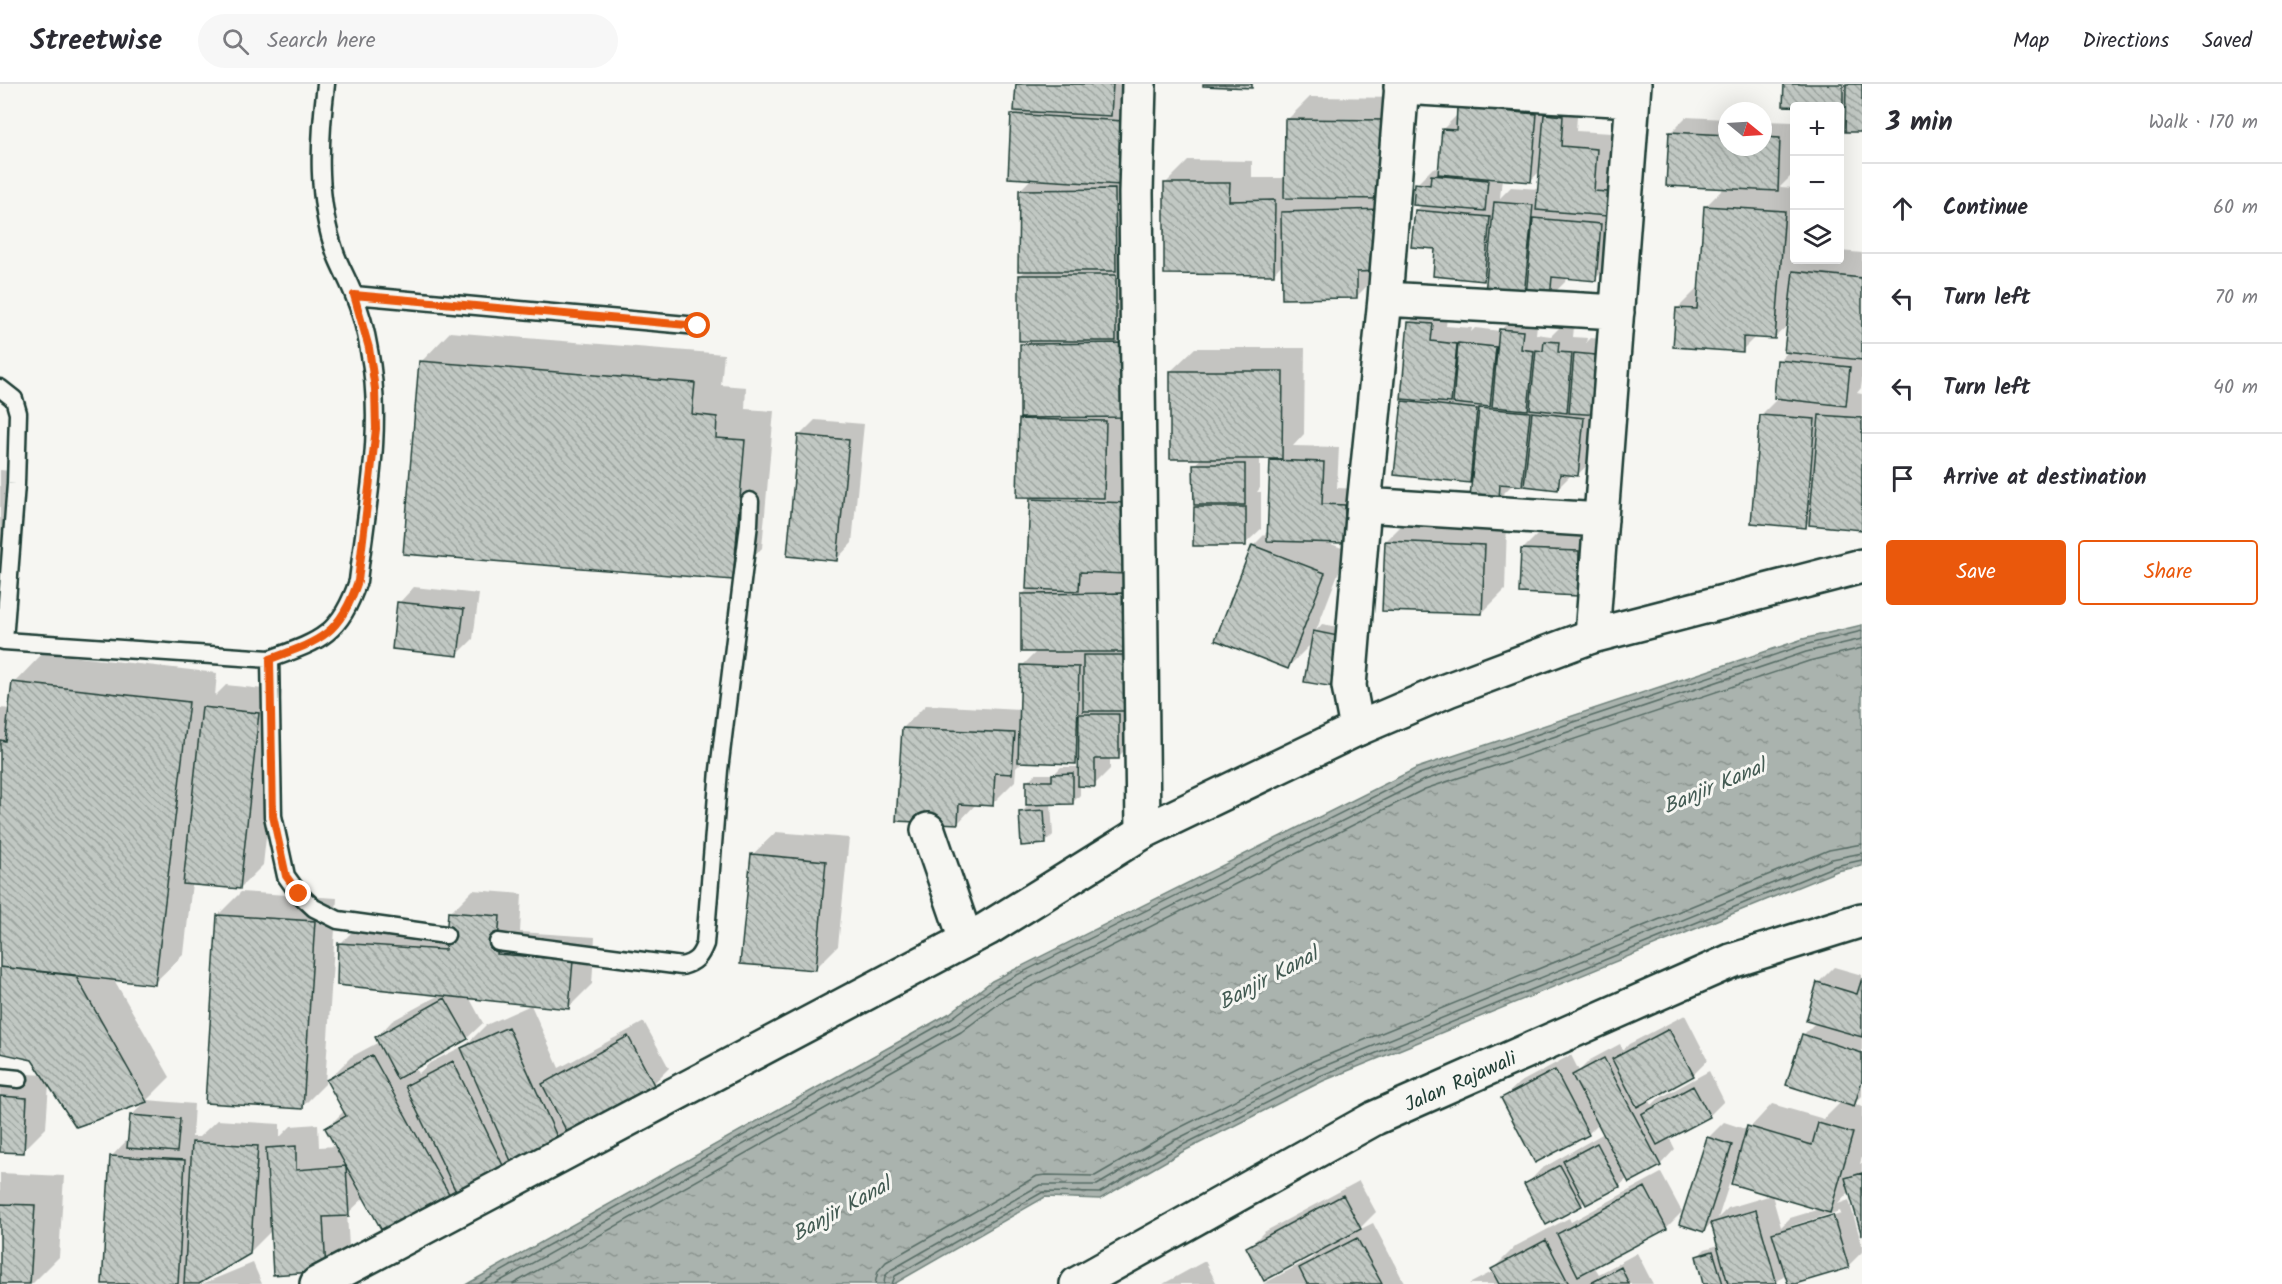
<!DOCTYPE html>
<meta charset="utf-8">
<style>
:root{--surface:#fff;--page:#f7f7f7;--text:#2b2b33;--muted:#7c7c81;--line:#e1e1e2;--accent:#ea580c}
body{margin:0;font-family:Kalam,sans-serif;background:var(--page);color:var(--text)}
.controls{position:absolute;right:18px;top:18px;display:grid;overflow:hidden;border-radius:6px;box-shadow:0 6px 24px #0002}
.controls button{width:54px;height:54px;display:grid;place-items:center;padding:0;border:0;border-bottom:2px solid var(--line);background:var(--surface);color:var(--text);font:30px sans-serif}
.compass{position:absolute;left:1718px;top:18px;width:54px;height:54px;border-radius:50%;background:var(--surface);box-shadow:0 6px 24px #0002;rotate:108deg}
.stop{position:absolute;width:18px;height:18px;margin:-14px;border:4px solid #ea580c;border-radius:50%;background:#fff}
.stop.end{background:#ea580c;border-color:#fff;box-shadow:0 2px 6px #0008}
.list{margin:0;padding:0;list-style:none}
h2{display:flex;justify-content:space-between;align-items:center;height:78px;margin:0;padding:0 24px;font-size:26px}
h2 small{font-size:20px;font-weight:400;color:var(--muted)}
.list li{display:grid;grid-template-columns:39px 1fr auto;gap:18px;align-items:center;box-sizing:border-box;height:90px;padding:0 24px;border-top:2px solid var(--line)}
.list b{display:block;font-size:22px;white-space:nowrap}
.list em{font-size:20px;font-style:normal;color:var(--muted)}
.actions{display:flex;gap:12px;padding:18px 24px}
.actions a{flex:1;padding:14px 0;border:2px solid var(--accent);border-radius:6px;text-align:center;font-size:21px;color:var(--accent)}
.actions .main{background:var(--accent);color:#fff}
.icon{flex:none;width:33px;height:33px;fill:none;stroke:currentColor;stroke-width:2;stroke-linecap:round;stroke-linejoin:round}
.map{position:relative;flex:none;width:1862px;height:1200px;overflow:hidden}
header{display:flex;align-items:center;gap:36px;box-sizing:border-box;height:84px;padding:0 30px;background:var(--surface);border-bottom:2px solid var(--line)}
header strong{font-size:28px}
nav{display:flex;gap:33px;margin-inline-start:auto;font-size:21px}
.search{width:420px;height:54px;background:var(--page);display:flex;align-items:center;gap:15px;box-sizing:border-box;padding:0 21px;border-radius:33px;color:var(--muted);font-size:22px}
main{display:flex}
aside{flex:1;background:var(--surface)}
.map>svg:first-child{display:block}
</style>
<header>
<strong>Streetwise</strong>
<div class="search"><svg class="icon" aria-label="search" viewBox="0 0 24 24"><circle cx="10" cy="10" r="6"/><path d="M15 15l6 6"/></svg>Search here</div>
<nav><a>Map</a><a>Directions</a><a>Saved</a></nav>
</header>
<main>
<div class="map">
<svg width="1862" height="1200" viewBox="0 0 1862 1200">
<defs>
<pattern id="water-ripples" width="26" height="14" patternUnits="userSpaceOnUse" patternTransform="scale(1.5)"><rect width="26" height="14" fill="#aab3ae"/><path d="M2 4q2-2 4 0t4 0M15 11q2-2 4 0t4 0" fill="none" stroke="#8a938e"/></pattern>
<pattern id="building-back-hatch" width="6" height="6" patternUnits="userSpaceOnUse" patternTransform="scale(1.5)"><rect width="6" height="6" fill="#c1c8c3"/><path d="M-1 5l2 2M0 0l6 6M5-1l2 2" fill="none" stroke="#9ca49f"/></pattern>
</defs>
<rect width="100%" height="100%" fill="#f6f6f2"/>
<filter id="ink" filterUnits="userSpaceOnUse"><feTurbulence type="fractalNoise" baseFrequency=".0167" numOctaves="2"/><feDisplacementMap in="SourceGraphic" scale="12" xChannelSelector="R" yChannelSelector="G"/><feConvolveMatrix kernelMatrix="1 2 1 2 8 2 1 2 1" color-interpolation-filters="sRGB"/></filter>
<g filter="url(#ink)">
<!-- water -->
<path fill="url(#water-ripples)" stroke="#72847d" stroke-width="1.5" d="M 1862,541 L 1862,782 L 1837,787 L 1323,997 L 1182,1068 L 1100,1115 L 1045,1113 L 894,1200 L 467,1200 L 950,929 L 992,897 L 1417,684 L 1803,555 Z"/>
<!-- shadow -->
<path fill="#0003" fill-rule="evenodd" d="M 1018,0 L 1134,0 L 1126,390 L 1121,395 L 1151,396 L 1134,657 L 1118,673 L 1110,673 L 1110,685 L 1094,701 L 1080,701 L 1080,711 L 1073,718 L 1051,719 L 1053,751 L 1045,759 L 1021,729 L 1031,719 L 1027,698 L 1035,690 L 1054,690 L 1061,683 L 1080,683 L 1080,674 L 1075,679 L 1023,677 L 1016,684 L 1015,697 L 992,720 L 977,719 L 958,739 L 903,644 L 926,621 L 1021,626 L 1023,581 L 1037,567 L 1023,510 L 1028,505 L 1032,415 L 1035,412 L 1019,412 L 1022,261 L 1027,256 L 1020,192 L 1027,185 L 1020,106 L 1032,94 L 1013,31 L 1018,26 Z
M 1786,0 L 1862,0 L 1862,47 L 1847,17 L 1842,22 Z
M 1474,8 L 1578,17 L 1576,47 L 1612,49 L 1609,92 L 1635,94 L 1611,179 L 1595,195 L 1566,193 L 1565,198 L 1550,213 L 1523,211 L 1488,191 L 1484,195 L 1437,164 L 1416,127 L 1423,120 L 1417,100 L 1433,84 L 1439,85 L 1443,45 L 1458,30 L 1459,24 ZM 1541,86 L 1539,105 L 1511,103 L 1500,114 L 1502,94 L 1531,96 Z
M 1310,13 L 1409,14 L 1379,190 L 1356,213 L 1283,179 L 1274,189 L 1166,99 L 1189,76 L 1252,77 L 1252,94 L 1286,94 L 1287,36 Z
M 1686,33 L 1727,35 L 1727,63 L 1763,63 L 1763,37 L 1794,38 L 1793,90 L 1780,103 L 1794,104 L 1794,176 L 1802,176 L 1801,180 L 1806,176 L 1840,176 L 1840,167 L 1862,169 L 1862,297 L 1861,304 L 1857,309 L 1862,310 L 1862,445 L 1811,436 L 1805,442 L 1761,331 L 1779,313 L 1779,277 L 1789,267 L 1789,240 L 1774,254 L 1756,252 L 1742,266 L 1677,225 L 1700,202 L 1706,122 L 1725,103 L 1670,49 Z
M 1425,223 L 1448,225 L 1446,242 L 1472,244 L 1471,248 L 1475,244 L 1500,247 L 1516,230 L 1538,232 L 1536,250 L 1551,252 L 1561,242 L 1574,243 L 1573,253 L 1587,254 L 1586,259 L 1591,254 L 1622,257 L 1594,375 L 1578,390 L 1572,390 L 1558,404 L 1527,396 L 1522,401 L 1513,400 L 1498,415 L 1474,393 L 1469,397 L 1403,318 L 1408,314 L 1409,239 Z
M 450,248 L 724,270 L 721,301 L 746,303 L 745,325 L 774,327 L 762,464 L 733,494 L 421,278 Z
M 1195,264 L 1305,264 L 1304,350 L 1293,362 L 1339,363 L 1337,404 L 1360,405 L 1359,442 L 1343,458 L 1326,458 L 1347,466 L 1316,547 L 1322,540 L 1349,545 L 1341,594 L 1313,558 L 1288,583 L 1217,555 L 1253,462 L 1269,446 L 1271,377 L 1275,374 L 1260,374 L 1260,404 L 1257,408 L 1261,408 L 1261,445 L 1245,460 L 1195,423 L 1199,420 L 1195,380 L 1202,374 L 1171,287 Z
M 815,336 L 864,340 L 852,459 L 837,475 L 799,352 Z
M 0,386 L 11,387 L 0,516 Z
M 1409,434 L 1507,438 L 1505,506 L 1482,529 L 1386,457 Z
M 1538,450 L 1594,452 L 1593,494 L 1577,510 L 1522,466 Z
M 414,503 L 479,510 L 473,555 L 458,570 L 399,519 Z
M 43,569 L 217,589 L 215,612 L 226,601 L 282,607 L 263,781 L 240,804 L 192,799 L 184,870 L 154,899 L 113,894 L 170,993 L 147,1016 L 194,1020 L 192,1053 L 199,1053 L 217,1036 L 280,1040 L 280,1053 L 291,1042 L 318,1040 L 319,1063 L 337,1062 L 327,1044 L 345,1026 L 328,996 L 351,973 L 379,958 L 377,953 L 392,937 L 441,910 L 340,860 L 363,837 L 448,843 L 450,829 L 473,806 L 522,810 L 520,848 L 595,853 L 592,900 L 568,924 L 469,913 L 483,939 L 467,954 L 415,983 L 418,990 L 430,979 L 467,960 L 486,941 L 531,921 L 559,984 L 644,938 L 669,984 L 653,1000 L 567,1044 L 557,1054 L 531,1068 L 507,1091 L 452,1116 L 365,1113 L 347,1130 L 349,1163 L 326,1186 L 272,1146 L 249,1169 L 199,1200 L 103,1200 L 111,1073 L 129,1054 L 131,1032 L 146,1017 L 49,999 L 46,1044 L 23,1067 L 0,1066 L 0,988 L 44,991 L 32,974 L 0,968 L 0,624 L 11,625 L 14,599 Z
M 776,748 L 849,754 L 838,862 L 815,885 L 752,771 Z
M 241,808 L 337,814 L 325,1000 L 302,1023 L 218,831 Z
M 1834,883 L 1862,891 L 1862,1012 L 1854,1020 L 1862,1023 L 1862,1073 L 1860,1080 L 1862,1079 L 1862,1147 L 1850,1107 L 1838,1120 L 1849,1116 L 1862,1161 L 1862,1168 L 1848,1182 L 1789,1200 L 1786,1189 L 1777,1198 L 1771,1200 L 1705,1200 L 1697,1173 L 1705,1165 L 1719,1161 L 1712,1138 L 1704,1147 L 1708,1054 L 1724,1038 L 1748,1046 L 1772,1020 L 1824,1035 L 1842,1017 L 1803,951 L 1816,938 L 1818,899 ZM 1735,1082 L 1738,1083 L 1820,1125 L 1790,1134 L 1781,1143 L 1772,1111 L 1728,1124 L 1718,1134 ZM 1840,1127 L 1841,1130 L 1791,1145 L 1791,1142 Z
M 1685,931 L 1708,976 L 1693,991 L 1649,1015 L 1652,1021 L 1658,1015 L 1709,987 L 1724,1017 L 1709,1032 L 1669,1053 L 1675,1065 L 1660,1081 L 1628,1094 L 1619,1102 L 1585,1117 L 1581,1121 L 1526,1101 L 1541,1085 L 1604,1049 L 1599,1039 L 1588,1050 L 1503,1014 L 1519,999 L 1571,971 L 1579,987 L 1590,976 L 1620,960 L 1623,966 L 1629,960 Z
M 0,1089 L 64,1092 L 59,1173 L 32,1200 L 0,1200 Z
M 1661,1089 L 1682,1128 L 1666,1144 L 1594,1182 L 1599,1190 L 1637,1169 L 1653,1200 L 1469,1200 L 1494,1187 L 1493,1185 L 1516,1162 L 1569,1134 L 1571,1138 Z
M 1359,1097 L 1376,1128 L 1357,1147 L 1373,1139 L 1405,1200 L 1263,1200 L 1312,1174 L 1318,1167 L 1248,1164 L 1264,1148 Z
M 1205,1177 L 1217,1200 L 1163,1200 Z
M 253,1179 L 262,1200 L 202,1200 Z"/>
<g fill="none" stroke-linecap="round" stroke-linejoin="round">
<!-- shore -->
<path stroke="#576c65" stroke-width="1.5" d="M 479,1200 L 952,934 L 995,902 L 1419,690 L 1804,561 L 1862,547
M 495,1200 L 956,941 L 999,909 L 1422,697 L 1806,568 L 1862,555
M 513,1200 L 961,948 L 1004,916 L 1425,705 L 1809,577 L 1862,564
M 875,1200 L 878,1187 L 886,1178 L 1037,1092 L 1046,1091 L 1095,1092 L 1171,1048 L 1313,977 L 1829,766 L 1862,760
M 884,1200 L 885,1192 L 891,1186 L 1040,1101 L 1097,1101 L 1175,1056 L 1317,985 L 1832,775 L 1862,769
M 892,1200 L 895,1192 L 1043,1108 L 1099,1109 L 1179,1063 L 1320,992 L 1835,782 L 1862,776"/>
</g>
<!-- building -->
<path fill="url(#building-back-hatch)" stroke="#1f3d34" stroke-width="1.5" d="M 1016,0 L 1113,0 L 1111,32 L 1014,27 Z
M 1203,0 L 1252,0 L 1252,4 L 1203,2 Z
M 1784,0 L 1843,0 L 1843,24 L 1783,22 Z
M 1846,0 L 1862,0 L 1862,48 L 1845,48 Z
M 1457,23 L 1537,30 L 1531,98 L 1438,90 L 1442,45 L 1456,46 Z
M 1011,30 L 1124,37 L 1120,101 L 1008,94 Z
M 1544,30 L 1563,32 L 1561,62 L 1597,65 L 1594,107 L 1621,109 L 1619,133 L 1536,126 Z
M 1285,35 L 1387,36 L 1386,115 L 1284,114 Z
M 1669,48 L 1727,51 L 1727,63 L 1763,63 L 1763,53 L 1780,54 L 1778,107 L 1666,102 Z
M 1431,91 L 1488,96 L 1485,127 L 1413,121 L 1415,99 L 1430,101 Z
M 1164,99 L 1230,99 L 1229,117 L 1275,116 L 1274,191 L 1164,190 Z
M 1115,105 L 1116,187 L 1018,187 L 1019,106 Z
M 1494,118 L 1533,121 L 1524,212 L 1485,209 Z
M 1704,122 L 1785,127 L 1775,255 L 1743,253 L 1743,268 L 1673,263 L 1676,224 L 1697,225 Z
M 1381,125 L 1382,187 L 1357,188 L 1357,214 L 1282,215 L 1281,128 Z
M 1415,126 L 1490,133 L 1484,197 L 1433,192 L 1435,165 L 1411,163 Z
M 1533,134 L 1601,140 L 1596,197 L 1552,193 L 1550,215 L 1526,213 Z
M 1793,187 L 1862,194 L 1862,276 L 1784,268 Z
M 1019,191 L 1116,191 L 1116,257 L 1019,257 Z
M 1408,238 L 1433,240 L 1431,257 L 1457,260 L 1451,319 L 1401,315 Z
M 1499,245 L 1523,247 L 1521,265 L 1534,267 L 1528,326 L 1492,323 Z
M 1544,257 L 1559,258 L 1558,268 L 1572,269 L 1567,329 L 1530,325 L 1536,266 L 1543,267 Z
M 1131,259 L 1131,333 L 1020,334 L 1020,260 Z
M 1458,259 L 1496,263 L 1490,323 L 1453,319 Z
M 1574,269 L 1607,272 L 1601,331 L 1569,329 Z
M 1777,276 L 1850,283 L 1846,322 L 1774,314 Z
M 419,277 L 695,299 L 692,330 L 717,333 L 716,354 L 745,356 L 733,496 L 403,470 Z
M 1170,287 L 1283,287 L 1282,375 L 1170,375 Z
M 1402,317 L 1477,325 L 1470,399 L 1394,391 Z
M 1479,324 L 1530,328 L 1522,402 L 1500,400 L 1499,416 L 1470,413 Z
M 1532,328 L 1584,334 L 1578,392 L 1560,390 L 1558,406 L 1524,402 Z
M 1760,331 L 1815,335 L 1806,444 L 1751,439 Z
M 1819,331 L 1862,334 L 1862,446 L 1809,441 Z
M 1019,335 L 1106,337 L 1104,414 L 1017,413 Z
M 798,351 L 849,356 L 837,477 L 787,472 Z
M 1270,376 L 1324,378 L 1322,420 L 1345,421 L 1344,459 L 1267,457 Z
M 1193,380 L 1245,380 L 1245,421 L 1194,421 Z
M 1030,415 L 1128,419 L 1125,490 L 1080,488 L 1079,507 L 1026,505 Z
M 1194,423 L 1246,423 L 1246,462 L 1193,462 Z
M 1385,457 L 1485,461 L 1482,530 L 1382,527 Z
M 1252,461 L 1325,489 L 1288,585 L 1215,556 Z
M 1521,465 L 1579,467 L 1578,512 L 1519,509 Z
M 1127,509 L 1127,568 L 1021,568 L 1021,510 Z
M 397,518 L 464,525 L 458,572 L 392,565 Z
M 1313,547 L 1343,553 L 1334,603 L 1304,598 Z
M 1083,571 L 1126,571 L 1127,627 L 1083,627 Z
M 1021,581 L 1079,583 L 1076,680 L 1018,678 Z
M 12,598 L 189,618 L 155,901 L 0,883 L 0,656 L 5,657 Z
M 202,623 L 259,629 L 240,805 L 183,800 Z
M 1079,630 L 1119,630 L 1119,675 L 1095,675 L 1095,703 L 1078,702 Z
M 902,644 L 1015,649 L 1012,690 L 995,689 L 993,722 L 959,720 L 958,740 L 896,737 Z
M 1073,689 L 1073,720 L 1026,721 L 1026,697 L 1052,697 L 1052,690 Z
M 1044,726 L 1046,760 L 1021,762 L 1019,728 Z
M 751,770 L 826,777 L 816,886 L 740,880 Z
M 448,828 L 500,832 L 497,870 L 573,876 L 569,925 L 337,901 L 338,859 L 445,866 Z
M 217,831 L 315,837 L 303,1025 L 205,1019 Z
M 0,883 L 75,891 L 147,1018 L 76,1043 L 32,976 L 0,969 Z
M 1862,894 L 1862,953 L 1806,937 L 1817,898 L 1857,910 Z
M 445,914 L 468,955 L 397,995 L 375,953 Z
M 508,943 L 558,1055 L 511,1077 L 461,964 Z
M 1669,945 L 1694,992 L 1637,1023 L 1612,975 Z
M 1802,950 L 1862,969 L 1862,997 L 1854,1023 L 1786,1001 Z
M 628,952 L 654,1001 L 567,1048 L 542,1000 Z
M 372,971 L 453,1117 L 386,1154 L 325,1044 L 346,1032 L 326,996 Z
M 1604,974 L 1661,1082 L 1629,1099 L 1572,991 Z
M 453,977 L 508,1092 L 460,1116 L 405,1002 Z
M 1555,986 L 1589,1051 L 1535,1079 L 1501,1014 Z
M 1693,1002 L 1710,1033 L 1657,1061 L 1641,1030 Z
M 0,1012 L 27,1014 L 24,1069 L 0,1068 Z
M 130,1031 L 180,1035 L 177,1068 L 127,1064 Z
M 1818,1039 L 1853,1049 L 1830,1129 L 1731,1100 L 1747,1042 L 1812,1061 Z
M 1707,1053 L 1732,1061 L 1704,1148 L 1679,1140 Z
M 192,1058 L 258,1062 L 250,1170 L 199,1200 L 184,1200 Z
M 1597,1059 L 1620,1103 L 1586,1121 L 1563,1077 Z
M 296,1062 L 296,1086 L 346,1082 L 349,1132 L 323,1133 L 326,1187 L 273,1191 L 266,1064 Z
M 110,1072 L 185,1076 L 178,1200 L 102,1200 Z
M 1560,1081 L 1582,1122 L 1546,1141 L 1524,1100 Z
M 1862,1089 L 1862,1152 L 1845,1094 Z
M 1645,1103 L 1667,1145 L 1578,1192 L 1557,1150 Z
M 1343,1111 L 1361,1145 L 1264,1197 L 1246,1163 Z
M 0,1120 L 35,1121 L 30,1200 L 0,1200 Z
M 1756,1126 L 1777,1200 L 1728,1200 L 1711,1139 Z
M 1833,1131 L 1849,1184 L 1795,1200 L 1788,1200 L 1772,1149 Z
M 1357,1154 L 1382,1200 L 1307,1200 L 1299,1184 Z
M 1546,1156 L 1569,1200 L 1499,1200 L 1491,1185 Z
M 1713,1167 L 1723,1200 L 1703,1200 L 1696,1172 Z
M 1621,1183 L 1629,1200 L 1589,1200 Z"/>
<g fill="none" stroke-linecap="round" stroke-linejoin="round">
<!-- service casing -->
<g stroke="#1f3d34" stroke-width="21">
<path id="service" d="M 354,211 L 698,242
M 0,304 L 14,315 L 18,329 L 16,400 L 4,557 L 0,556
M 4,557 L 270,575 C 320,557 340,551 358,497 C 367,421 384,342 369,266 C 366,247 360,226 353,209 C 348,196 341,184 336,171 C 316,116 319,58 326,0
M 270,575 L 273,732 L 286,792 L 299,810 L 314,824 L 338,836 L 446,851
M 498,858 L 682,882 C 696,878 700,873 705,860 L 719,686 L 749,440 L 750,417
M 0,993 L 19,995"/>
</g>
<!-- minor casing -->
<g stroke="#1f3d34" stroke-width="38">
<path id="minor" d="M 1139,0 L 1136,109 L 1143,748
M 1401,3 L 1633,16
M 1385,215 L 1617,228
M 1364,421 L 1601,436
M 1592,552 L 1634,0
M 1357,645 L 1349,602 L 1364,421 L 1385,215 L 1402,0
M 928,746 L 966,856"/>
</g>
<!-- tertiary casing -->
<g stroke="#1f3d34" stroke-width="38">
<path id="tertiary" d="M 317,1200 L 987,845 L 1143,748 L 1357,645 L 1448,606 L 1592,552 L 1862,482
M 1077,1200 L 1375,1034 L 1731,877 L 1862,836"/>
</g>
<!-- service -->
<use href="#service" stroke="#f6f6f2" stroke-width="16"/>
<!-- minor -->
<use href="#minor" stroke="#f6f6f2" stroke-width="33"/>
<!-- tertiary -->
<use href="#tertiary" stroke="#f6f6f2" stroke-width="33"/>
</g>
</g>
<g fill="none" stroke-linecap="round" stroke-linejoin="round" filter="url(#ink)">
<!-- route -->
<path stroke="#ea580c" stroke-width="8" d="M 299,810 L 286,792 L 273,732 L 270,575 C 320,557 340,551 358,497 L 376,345 L 375,305 L 369,264 L 354,211 L 698,242"/>
</g>
<g text-anchor="middle" stroke-width="6" stroke-linejoin="round" paint-order="stroke">
<!-- street labels -->
<g font-size="20" fill="#1f3d34" stroke="#f6f6f2">
<text transform="translate(1460 997) rotate(-24)" y="7">Jalan Rajawali</text>
</g>
<!-- water labels -->
<g font-size="21" font-style="italic" fill="#425a52" stroke="#f6f6f2">
<text transform="translate(1714 702) rotate(-23)" y="7">Banjir Kanal</text>
<text transform="translate(1268 894) rotate(-28)" y="7">Banjir Kanal</text>
<text transform="translate(841 1125) rotate(-29)" y="7">Banjir Kanal</text>
</g>
</g>
</svg>
<div class="controls">
<button>+</button>
<button>−</button>
<button><svg class="icon" aria-label="layers" viewBox="0 0 24 24"><path d="M12 4l9 5-9 5-9-5zM3 14l9 5 9-5"/></svg></button>
</div>
<svg class="compass" viewBox="-18 -18 36 36"><path d="M0-13l5 13h-10z" fill="#e53935"/><path d="M0 13l5-13h-10z" fill="#7c7c81"/></svg>
<div class="stop" style="left:698px;top:242px"></div>
<div class="stop end" style="left:299px;top:810px"></div>
</div>
<aside>
<h2>3 min<small>Walk · 170 m</small></h2>
<ul class="list">
<li><svg class="icon" aria-label="ahead" viewBox="0 0 24 24"><path d="M12 20V5M6 11l6-6 6 6"/></svg><div><b>Continue</b></div><em>60 m</em></li>
<li><svg class="icon" aria-label="left" viewBox="0 0 24 24"><path d="M17 20v-9H6M10 6l-5 5 5 5"/></svg><div><b>Turn left</b></div><em>70 m</em></li>
<li><svg class="icon" aria-label="left" viewBox="0 0 24 24"><path d="M17 20v-9H6M10 6l-5 5 5 5"/></svg><div><b>Turn left</b></div><em>40 m</em></li>
<li><svg class="icon" aria-label="arrive" viewBox="0 0 24 24"><path d="M6 21V4h12l-3 4 3 4H6"/></svg><div><b>Arrive at destination</b></div></li>
</ul>
<div class="actions"><a class="main">Save</a><a>Share</a></div>
</aside>
</main>
